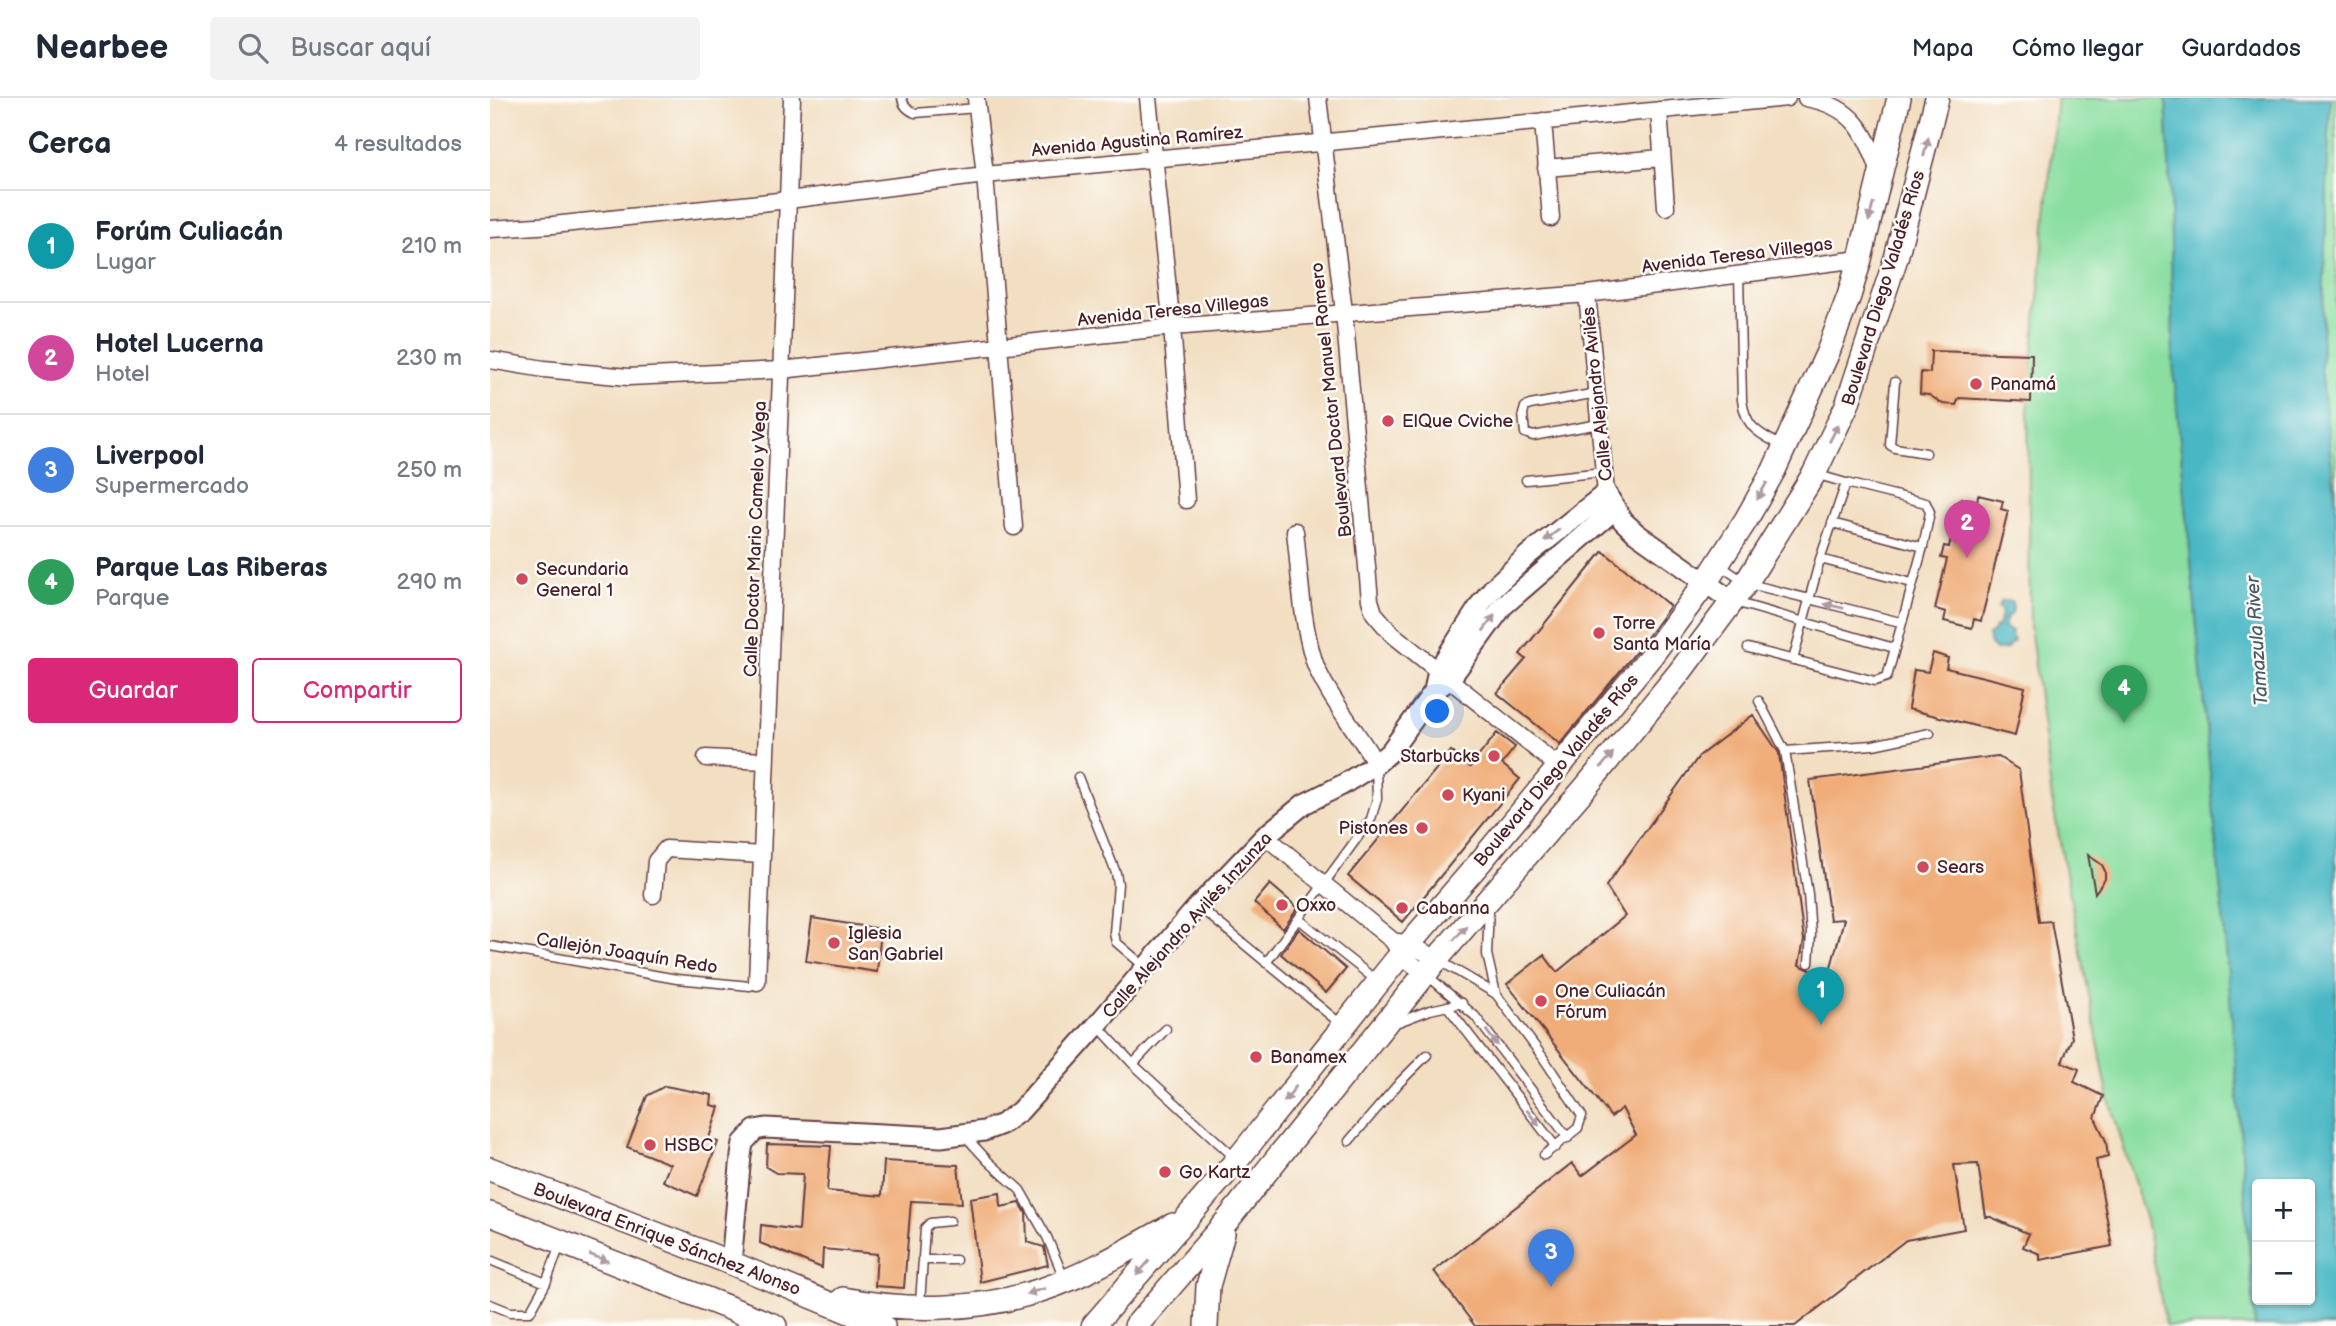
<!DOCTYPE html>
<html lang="es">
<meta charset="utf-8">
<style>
:root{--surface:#fff;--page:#f2f2f3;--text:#1f2937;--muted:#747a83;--line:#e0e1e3;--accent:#db2777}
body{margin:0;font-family:"Balsamiq Sans",sans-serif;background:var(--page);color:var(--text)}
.controls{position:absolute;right:21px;bottom:21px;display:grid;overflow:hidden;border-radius:7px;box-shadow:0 2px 5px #0004}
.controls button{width:63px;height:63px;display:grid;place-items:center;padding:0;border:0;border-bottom:2px solid var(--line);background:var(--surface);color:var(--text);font:35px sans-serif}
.you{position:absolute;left:948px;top:614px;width:24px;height:24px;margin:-18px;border:5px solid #fff;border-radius:50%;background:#1a73e8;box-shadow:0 0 0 10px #1a73e833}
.badge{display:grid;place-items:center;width:46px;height:46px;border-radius:50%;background:var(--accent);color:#fff;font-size:23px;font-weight:700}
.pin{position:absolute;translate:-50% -58px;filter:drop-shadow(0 2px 4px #0008)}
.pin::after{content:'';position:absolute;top:37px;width:24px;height:21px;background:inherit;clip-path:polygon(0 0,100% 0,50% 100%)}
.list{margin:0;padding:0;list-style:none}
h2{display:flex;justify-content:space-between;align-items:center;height:91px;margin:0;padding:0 28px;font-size:30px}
h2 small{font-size:23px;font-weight:400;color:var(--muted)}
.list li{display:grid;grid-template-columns:46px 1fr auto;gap:21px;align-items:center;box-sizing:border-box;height:112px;padding:0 28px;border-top:2px solid var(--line)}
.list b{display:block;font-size:26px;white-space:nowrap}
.list p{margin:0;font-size:23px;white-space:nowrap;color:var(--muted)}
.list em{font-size:23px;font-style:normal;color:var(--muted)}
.actions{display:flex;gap:14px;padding:21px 28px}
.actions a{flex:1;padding:16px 0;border:2px solid var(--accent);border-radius:7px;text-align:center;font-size:24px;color:var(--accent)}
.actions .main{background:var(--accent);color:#fff}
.icon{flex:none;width:38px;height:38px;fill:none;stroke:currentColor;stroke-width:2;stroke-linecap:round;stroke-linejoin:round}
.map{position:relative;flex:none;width:1846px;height:1228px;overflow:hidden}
header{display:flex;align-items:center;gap:42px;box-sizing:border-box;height:98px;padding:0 35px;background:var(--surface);border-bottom:2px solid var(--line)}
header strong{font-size:33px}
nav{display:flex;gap:38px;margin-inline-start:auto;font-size:24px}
.search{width:490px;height:63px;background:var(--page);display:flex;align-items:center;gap:18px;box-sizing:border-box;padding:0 24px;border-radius:7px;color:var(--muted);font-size:26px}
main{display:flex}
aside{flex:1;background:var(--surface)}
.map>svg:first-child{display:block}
</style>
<header>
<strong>Nearbee</strong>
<div class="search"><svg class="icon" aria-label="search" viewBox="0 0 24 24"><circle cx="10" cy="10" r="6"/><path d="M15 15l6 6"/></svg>Buscar aquí</div>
<nav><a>Mapa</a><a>Cómo llegar</a><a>Guardados</a></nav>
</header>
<main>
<aside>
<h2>Cerca<small>4 resultados</small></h2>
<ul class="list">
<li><span class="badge" style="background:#0f9aa8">1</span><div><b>Forúm Culiacán</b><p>Lugar</p></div><em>210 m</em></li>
<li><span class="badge" style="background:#d1479c">2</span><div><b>Hotel Lucerna</b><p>Hotel</p></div><em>230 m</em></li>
<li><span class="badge" style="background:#3f7fe0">3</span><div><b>Liverpool</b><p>Supermercado</p></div><em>250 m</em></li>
<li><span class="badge" style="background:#2e9e5b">4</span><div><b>Parque Las Riberas</b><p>Parque</p></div><em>290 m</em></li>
</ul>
<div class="actions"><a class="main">Guardar</a><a>Compartir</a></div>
</aside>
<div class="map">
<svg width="1846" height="1228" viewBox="0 0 1846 1228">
<rect width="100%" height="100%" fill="#fdfcf7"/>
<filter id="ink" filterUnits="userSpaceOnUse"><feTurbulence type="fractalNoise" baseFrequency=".0143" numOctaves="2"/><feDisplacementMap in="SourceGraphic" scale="14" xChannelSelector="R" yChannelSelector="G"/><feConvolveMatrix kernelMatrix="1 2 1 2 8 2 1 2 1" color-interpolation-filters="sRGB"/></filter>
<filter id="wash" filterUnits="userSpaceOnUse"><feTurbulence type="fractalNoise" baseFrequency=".00686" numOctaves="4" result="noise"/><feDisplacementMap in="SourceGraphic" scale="28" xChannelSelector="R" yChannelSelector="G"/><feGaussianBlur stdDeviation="1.57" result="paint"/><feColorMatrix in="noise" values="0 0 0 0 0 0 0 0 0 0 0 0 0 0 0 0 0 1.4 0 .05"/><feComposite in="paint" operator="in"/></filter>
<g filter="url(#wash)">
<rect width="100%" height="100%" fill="#f2dec1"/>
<!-- green -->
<path fill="#89dea0" stroke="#6a7e66" stroke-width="2" d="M 1567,0 L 1676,0 L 1680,87 L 1683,264 L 1740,896 L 1765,1228 L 1676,1228 L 1656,1122 L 1619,1002 L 1562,702 L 1540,527 L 1538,307 Z
M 1840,0 L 1846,0 L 1846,405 L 1831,271 Z"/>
<!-- water -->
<path fill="#4ab8c4" stroke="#4a6c78" stroke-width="2" fill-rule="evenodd" d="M 1676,0 L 1840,0 L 1831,271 L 1846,405 L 1846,1228 L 1765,1228 L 1740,896 L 1683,264 L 1680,87 ZM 1820,1086 L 1820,1202 L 1767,1202 L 1767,1086 Z
M 1517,503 L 1522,505 L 1523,512 L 1520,518 L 1517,518 L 1514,530 L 1522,533 L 1521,537 L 1524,543 L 1518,548 L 1517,551 L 1506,552 L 1500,547 L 1498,537 L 1503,534 L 1505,529 L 1508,529 L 1512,513 L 1508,509 L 1511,504 Z"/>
<g id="blocks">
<!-- building -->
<path fill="#f0ad79" d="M 1441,253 L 1542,256 L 1541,304 L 1469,300 L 1466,307 L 1453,306 L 1439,297 L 1430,296 L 1431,274 L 1440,275 Z
M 1488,397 L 1513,403 L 1511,411 L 1518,413 L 1491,523 L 1484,521 L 1482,530 L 1454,523 L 1456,514 L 1445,511 L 1457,461 L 1451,460 L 1454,448 L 1459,449 L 1471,400 L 1487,404 Z
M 1113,453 L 1180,508 L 1150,549 L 1070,646 L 1007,595 L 1036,561 L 1030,556 Z
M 1443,555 L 1458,560 L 1456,570 L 1535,589 L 1525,638 L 1418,611 L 1424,572 L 1438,574 Z
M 1263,617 L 1289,655 L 1314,842 L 1309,867 L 1338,880 L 1354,821 L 1340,822 L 1320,682 L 1507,658 L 1529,672 L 1549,824 L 1561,823 L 1582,940 L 1572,964 L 1589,971 L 1584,984 L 1613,998 L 1605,1020 L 1616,1043 L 1618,1059 L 1606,1062 L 1622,1148 L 1550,1162 L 1550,1156 L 1533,1149 L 1539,1136 L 1501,1119 L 1496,1119 L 1488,1066 L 1464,1067 L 1474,1131 L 1416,1142 L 1305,1228 L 985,1228 L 944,1173 L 1082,1065 L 1092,1078 L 1146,1037 L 1132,1010 L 1121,1019 L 1017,886 L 1054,857 L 1067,874 L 1135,818 L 1116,788 L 1209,658 Z
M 1007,635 L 1025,649 L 1012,666 L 1030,681 L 913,824 L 858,778 L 961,653 L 980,669 Z
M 1598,757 L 1612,767 L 1615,773 L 1615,781 L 1605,795 Z
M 780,786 L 808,810 L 793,831 L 764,805 Z
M 322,820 L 391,831 L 387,874 L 316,863 Z
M 809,831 L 856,871 L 836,895 L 791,856 Z
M 175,988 L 222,997 L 221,1007 L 229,1009 L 219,1040 L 228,1044 L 207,1098 L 173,1083 L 180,1066 L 137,1049 L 157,998 Z
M 277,1046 L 341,1048 L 337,1093 L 392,1098 L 394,1063 L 468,1067 L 472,1105 L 421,1103 L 414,1190 L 385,1188 L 387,1156 L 333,1151 L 332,1170 L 270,1145 L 271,1127 L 309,1132 L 313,1076 L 286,1075 L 276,1069 Z
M 510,1095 L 511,1109 L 530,1105 L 536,1115 L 537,1144 L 554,1149 L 558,1167 L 490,1184 L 480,1100 Z"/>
</g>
</g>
<g filter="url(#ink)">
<use href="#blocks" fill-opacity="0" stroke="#633c42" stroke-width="2"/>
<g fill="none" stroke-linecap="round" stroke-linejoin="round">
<!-- service casing -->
<g stroke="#633c42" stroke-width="11">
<path id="service" d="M 412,0 C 413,8 418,12 425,15 L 487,10
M 1249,176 L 1252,302 C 1256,331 1269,335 1292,348
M 1405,284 L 1400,347 L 1405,350 L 1436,355
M 1107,295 L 1040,307 L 1035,309 L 1033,316 L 1035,335 L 1043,338 L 1109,326
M 1325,376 L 1356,385
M 1036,382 L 1114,374
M 1342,425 L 1433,449
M 1330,461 L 1422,485
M 1231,468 L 1256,485 L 1410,524
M 1245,504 L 1404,550
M 1258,550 L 1385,583 L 1397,579 L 1433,449 L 1440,414 L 1436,405 L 1356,385 L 1330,461 L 1303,562
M 1269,603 L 1295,653 L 1318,796 L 1321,836 L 1319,865
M 1295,653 L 1383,647 L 1440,635
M 588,679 L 626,775 L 628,786 L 624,835 L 626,844 L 655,869
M 708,808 L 852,927
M 999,809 L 997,856 L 1006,896
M 810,822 L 887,883
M 0,848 L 187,881 L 260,888 L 267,884
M 950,863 L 1006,896 L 1052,958 L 1092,1018 L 1088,1030 L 1054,1057
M 776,865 L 881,721 L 887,701 L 886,669
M 938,878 L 985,918 L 1078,1040
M 957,908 L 1066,1049
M 903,926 L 940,912 L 972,905
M 608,928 L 643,966 L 745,1060
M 643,966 L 676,931
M 475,1038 L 498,1063 L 530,1092 L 557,1139 L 574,1180
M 859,1043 L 910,984 L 937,957
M 0,1162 L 56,1185
M 432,1162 L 466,1162
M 0,1206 L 20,1214 L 40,1214 L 56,1185 L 70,1147
M 430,1206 L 435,1130 L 440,1125 L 460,1123"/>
</g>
<!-- minor casing -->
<g stroke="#633c42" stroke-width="19">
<path id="minor" d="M 486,0 L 495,77 L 524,429
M 658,0 L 682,229 L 696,402
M 828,0 L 854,214 L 880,502 L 884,515 L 902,536 L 1069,669
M 1316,0 C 1363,8 1376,34 1390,75
M 1169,12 L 1176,109
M 1053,23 L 1061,120
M 1056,70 L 1172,60
M 0,131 L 63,127 L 298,102 L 495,77 L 1297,0
M 1097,196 L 1116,395
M 0,262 L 54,271 L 138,279 L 291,272 L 682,229 L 1097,196 L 1370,161
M 805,433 C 810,475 811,522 824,563 C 835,595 868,634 886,666
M 216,660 L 275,663
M 775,738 L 903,843 L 911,857 L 935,876
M 163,797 L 166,763 L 176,751 L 272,757
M 909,844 L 919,846 L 947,861
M 267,884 L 302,0"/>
</g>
<!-- tertiary casing -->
<g stroke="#633c42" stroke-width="23">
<path id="tertiary" d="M 944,593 L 948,572 L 992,504 L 1003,490 L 1038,457 L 1116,395 L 1133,423 L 1146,435 L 1243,504
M 241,1165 L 251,1058 L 253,1045 L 265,1032 L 276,1030 L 451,1039 L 494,1033 L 512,1026 L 530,1013 L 607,927 L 708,808 L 775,738 L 814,706 L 852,687 L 886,666 L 900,654 L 944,593 L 960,581 L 1013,508 L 1125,411"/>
</g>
<!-- secondary casing -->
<g stroke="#633c42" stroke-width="26">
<path id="secondary" d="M 0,1071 L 241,1165 L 393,1228
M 0,1116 L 285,1228
M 353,1201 C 418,1214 491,1213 554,1191 C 599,1176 641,1150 683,1127
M 603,1228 L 747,1062 L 919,846 L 991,763 L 1161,558 L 1216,484 L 1256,422 L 1284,372 L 1338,254 L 1359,198 L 1370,161 L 1409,0
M 646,1228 L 736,1124 L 947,861 L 1095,690 L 1189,575 L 1256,485 L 1324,376 L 1357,307 L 1406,160 L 1447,0
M 716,1228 L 718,1188 L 733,1135"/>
</g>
<!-- service -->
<use href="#service" stroke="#fff" stroke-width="8"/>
<!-- minor -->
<use href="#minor" stroke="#fff" stroke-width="16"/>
<!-- tertiary -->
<use href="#tertiary" stroke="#fff" stroke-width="19"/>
<!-- secondary -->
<use href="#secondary" stroke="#fff" stroke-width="23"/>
</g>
<!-- one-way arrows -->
<defs><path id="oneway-solid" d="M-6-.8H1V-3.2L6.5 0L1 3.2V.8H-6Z" transform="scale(1.75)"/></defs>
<g fill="#ae9aa0">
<use href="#oneway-solid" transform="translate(1436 49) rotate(-76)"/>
<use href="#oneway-solid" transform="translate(1381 114) rotate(104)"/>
<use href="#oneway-solid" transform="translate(1344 335) rotate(-63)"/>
<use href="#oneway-solid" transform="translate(1272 393) rotate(119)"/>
<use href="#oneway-solid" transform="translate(1062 437) rotate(142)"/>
<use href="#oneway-solid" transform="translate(1344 508) rotate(-167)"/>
<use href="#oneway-solid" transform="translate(999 525) rotate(-54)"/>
<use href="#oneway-solid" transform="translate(1117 662) rotate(-51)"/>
<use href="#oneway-solid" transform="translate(970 835) rotate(-49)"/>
<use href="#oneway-solid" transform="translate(1002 940) rotate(53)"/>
<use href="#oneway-solid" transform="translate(800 996) rotate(128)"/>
<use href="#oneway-solid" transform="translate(1043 1020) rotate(52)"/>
<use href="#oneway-solid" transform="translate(109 1160) rotate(21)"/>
<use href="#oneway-solid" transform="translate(653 1170) rotate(131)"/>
<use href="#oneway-solid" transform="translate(546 1193) rotate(164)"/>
</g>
</g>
<!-- markers -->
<g fill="#d1495b" stroke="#fdfcf7" stroke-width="2.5">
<circle cx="1486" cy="286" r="7"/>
<circle cx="898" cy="323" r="7"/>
<circle cx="32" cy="481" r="7"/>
<circle cx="1109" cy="535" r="7"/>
<circle cx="1004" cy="658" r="7"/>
<circle cx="958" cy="697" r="7"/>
<circle cx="932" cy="730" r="7"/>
<circle cx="1433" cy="769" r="7"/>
<circle cx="792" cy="807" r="7"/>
<circle cx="912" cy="810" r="7"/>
<circle cx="344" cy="845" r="7"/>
<circle cx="1051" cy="903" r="7"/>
<circle cx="766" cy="959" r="7"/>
<circle cx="160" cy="1047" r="7"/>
<circle cx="675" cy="1074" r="7"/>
</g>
<g text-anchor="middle" stroke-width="5" stroke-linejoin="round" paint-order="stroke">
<!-- street labels -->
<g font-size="18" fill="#4a1f2b" stroke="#fdfcf7">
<text transform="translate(647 43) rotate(-5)" y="6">Avenida Agustina Ramírez</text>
<text transform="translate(1247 157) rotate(-7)" y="6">Avenida Teresa Villegas</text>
<text transform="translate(1393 190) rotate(-73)" y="6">Boulevard Diego Valadés Ríos</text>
<text transform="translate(683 212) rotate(-6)" y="6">Avenida Teresa Villegas</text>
<text transform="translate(1107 296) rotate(-96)" y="6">Calle Alejandro Avilés</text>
<text transform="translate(841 302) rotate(-96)" y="6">Boulevard Doctor Manuel Romero</text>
<text transform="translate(265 441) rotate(-88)" y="6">Calle Doctor Mario Camelo y Vega</text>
<text transform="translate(1066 672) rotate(-50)" y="6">Boulevard Diego Valadés Ríos</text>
<text transform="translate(697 827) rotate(-48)" y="6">Calle Alejandro Avilés Inzunza</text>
<text transform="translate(137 855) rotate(9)" y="6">Callejón Joaquín Redo</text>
<text transform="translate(177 1141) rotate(21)" y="6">Boulevard Enrique Sánchez Alonso</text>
</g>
<!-- poi labels -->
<g font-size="18" fill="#4a1f2b" stroke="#fdfcf7" text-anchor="start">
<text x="1500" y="292">Panamá</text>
<text x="912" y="329">ElQue Cviche</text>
<text x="46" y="477">Secundaria<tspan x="46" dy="21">General 1</tspan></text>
<text x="1123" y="531">Torre<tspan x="1123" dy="21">Santa María</tspan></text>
<text x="990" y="664" text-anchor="end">Starbucks</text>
<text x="972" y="703">Kyani</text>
<text x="918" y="736" text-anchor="end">Pistones</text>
<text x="1447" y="775">Sears</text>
<text x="806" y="813">Oxxo</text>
<text x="926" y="816">Cabanna</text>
<text x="358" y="841">Iglesia<tspan x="358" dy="21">San Gabriel</tspan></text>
<text x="1065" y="899">One Culiacán<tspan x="1065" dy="21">Fórum</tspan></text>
<text x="780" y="965">Banamex</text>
<text x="174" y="1053">HSBC</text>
<text x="689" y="1080">Go Kartz</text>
</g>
<!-- water labels -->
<g font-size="19" font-style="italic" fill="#4a5c68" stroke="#fdfcf7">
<text transform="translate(1766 543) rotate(-94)" y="7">Tamazula River</text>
</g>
</g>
</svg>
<div class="controls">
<button>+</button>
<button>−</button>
</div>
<div class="you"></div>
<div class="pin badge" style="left:1331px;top:927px;background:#0f9aa8">1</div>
<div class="pin badge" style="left:1477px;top:460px;background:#d1479c">2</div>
<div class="pin badge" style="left:1061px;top:1189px;background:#3f7fe0">3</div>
<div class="pin badge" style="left:1634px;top:625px;background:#2e9e5b">4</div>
</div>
</main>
